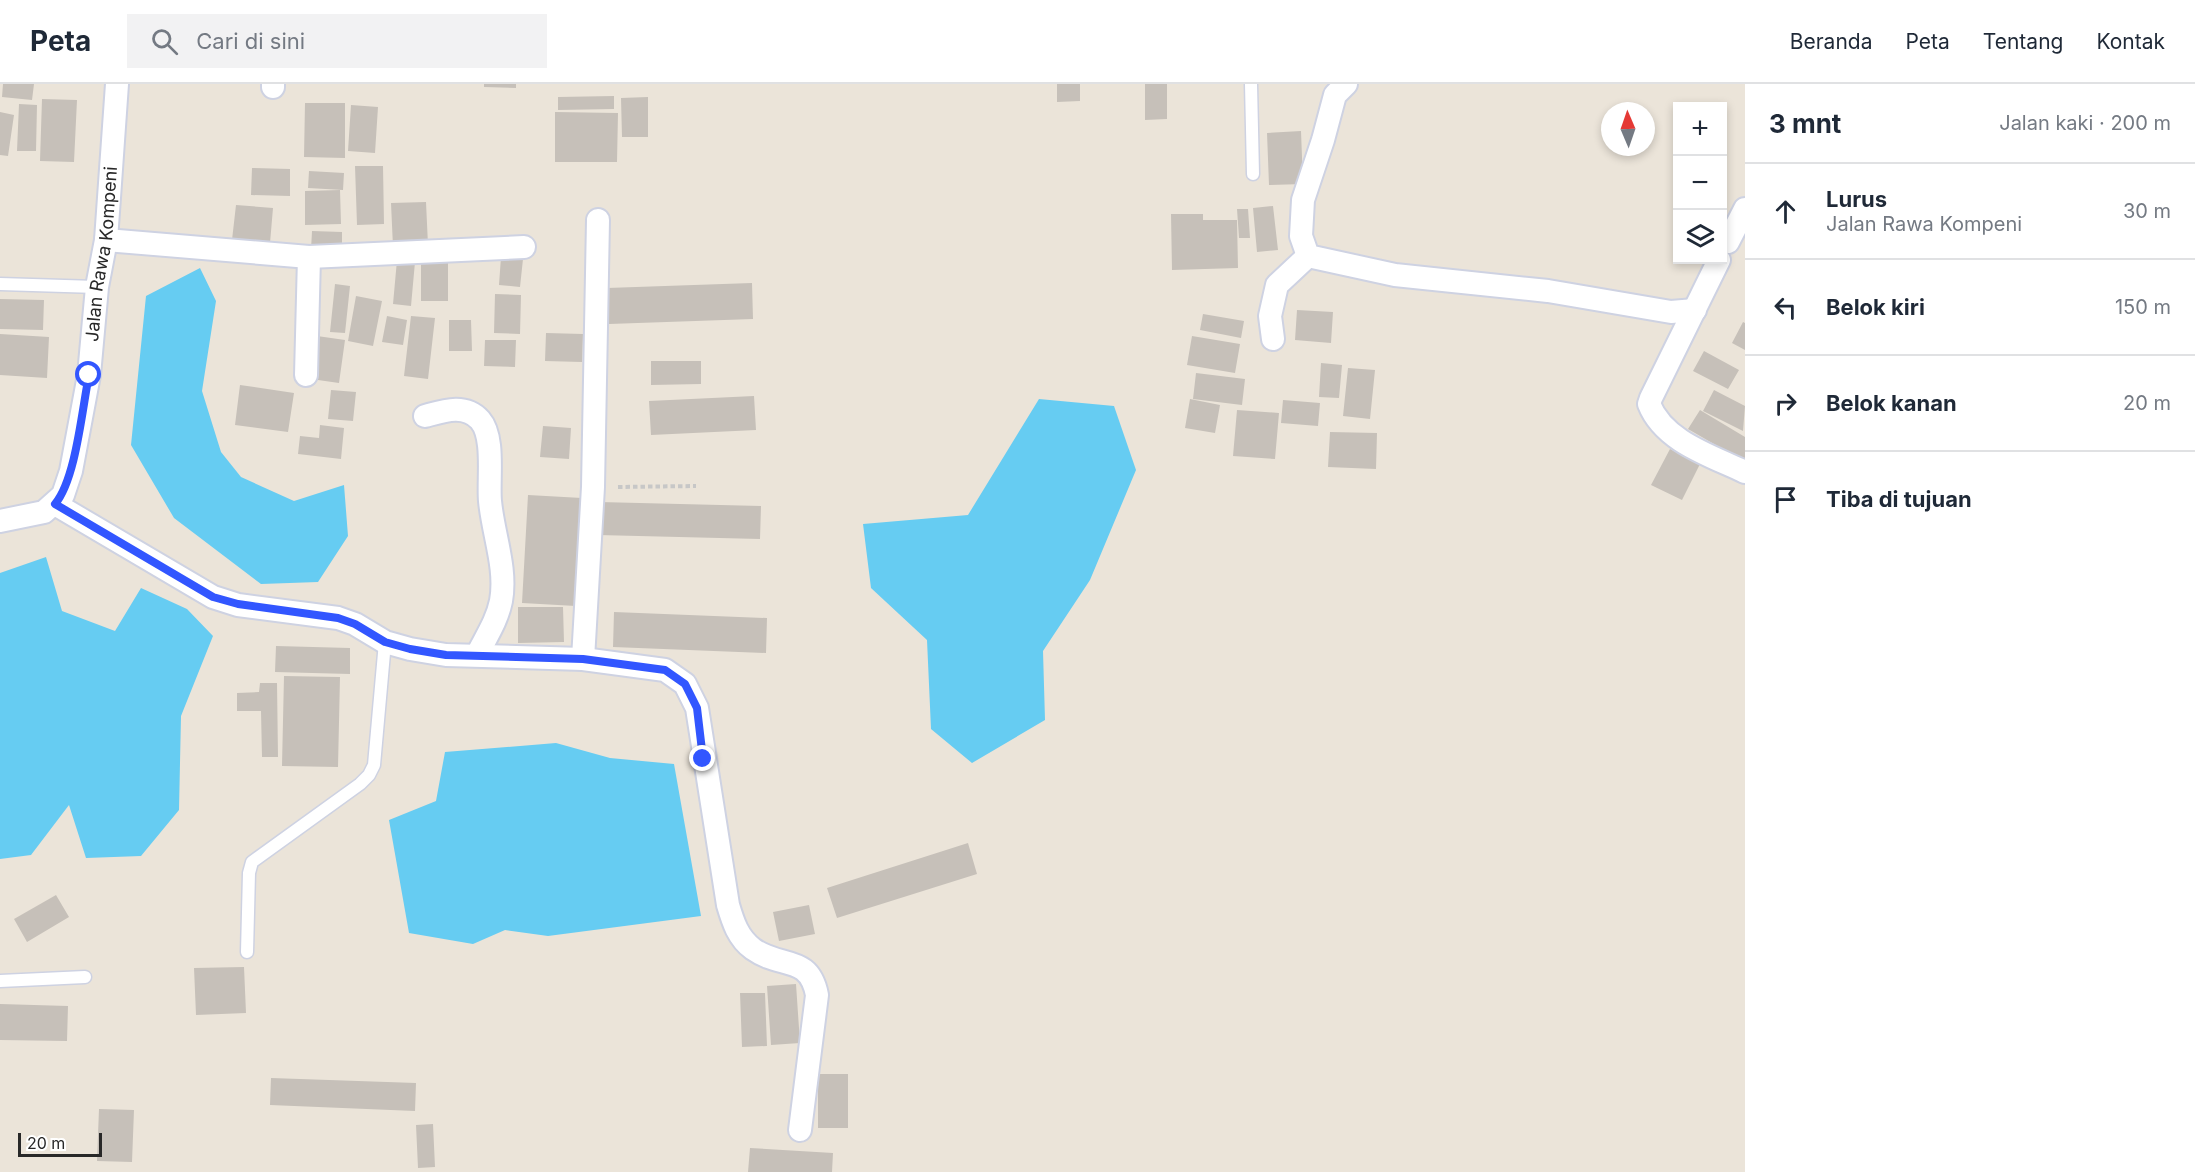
<!DOCTYPE html>
<html lang="id">
<meta charset="utf-8">
<style>
:root{--surface:#fff;--page:#f2f2f3;--text:#1f2937;--muted:#747a83;--line:#e0e1e3}
body{margin:0;font-family:Inter,sans-serif;background:var(--page);color:var(--text)}
.controls{position:absolute;right:18px;top:18px;display:grid;overflow:hidden;border-radius:0px;box-shadow:0 3px 9px #0003}
.controls button{width:54px;height:54px;display:grid;place-items:center;padding:0;border:0;border-bottom:2px solid var(--line);background:var(--surface);color:var(--text);font:30px sans-serif}
.compass{position:absolute;left:1601px;top:18px;width:54px;height:54px;border-radius:50%;background:var(--surface);box-shadow:0 3px 9px #0003;rotate:358deg}
.scale{position:absolute;left:18px;bottom:15px;width:84px;box-sizing:border-box;padding-left:6px;border:3px solid #282828;border-top:0;font-size:16px;line-height:21px;white-space:nowrap;color:#282828;-webkit-text-stroke:4px #fff;paint-order:stroke}
.stop{position:absolute;width:18px;height:18px;margin:-14px;border:4px solid #3256ff;border-radius:50%;background:#fff}
.stop.end{background:#3256ff;border-color:#fff;box-shadow:0 2px 6px #0008}
.list{margin:0;padding:0;list-style:none}
h2{display:flex;justify-content:space-between;align-items:center;height:78px;margin:0;padding:0 24px;font-size:26px}
h2 small{font-size:20px;font-weight:400;color:var(--muted)}
.list li{display:grid;grid-template-columns:39px 1fr auto;gap:18px;align-items:center;box-sizing:border-box;height:96px;padding:0 24px;border-top:2px solid var(--line)}
.list b{display:block;font-size:22px;white-space:nowrap}
.list p{margin:0;font-size:20px;white-space:nowrap;color:var(--muted)}
.list em{font-size:20px;font-style:normal;color:var(--muted)}
.icon{flex:none;width:33px;height:33px;fill:none;stroke:currentColor;stroke-width:2;stroke-linecap:round;stroke-linejoin:round}
.map{position:relative;flex:none;width:1745px;height:1088px;overflow:hidden}
header{display:flex;align-items:center;gap:36px;box-sizing:border-box;height:84px;padding:0 30px;background:var(--surface);border-bottom:2px solid var(--line)}
header strong{font-size:28px}
nav{display:flex;gap:33px;margin-inline-start:auto;font-size:21px}
.search{width:420px;height:54px;background:var(--page);display:flex;align-items:center;gap:15px;box-sizing:border-box;padding:0 21px;border-radius:0px;color:var(--muted);font-size:22px}
main{display:flex}
aside{flex:1;background:var(--surface)}
.map>svg:first-child{display:block}
</style>
<header>
<strong>Peta</strong>
<div class="search"><svg class="icon" aria-label="search" viewBox="0 0 24 24"><circle cx="10" cy="10" r="6"/><path d="M15 15l6 6"/></svg>Cari di sini</div>
<nav><a>Beranda</a><a>Peta</a><a>Tentang</a><a>Kontak</a></nav>
</header>
<main>
<div class="map">
<svg width="1745" height="1088" viewBox="0 0 1745 1088">
<rect width="100%" height="100%" fill="#ebe4d9"/>
<!-- water -->
<path fill="#66ccf2" d="M 200,184 L 216,217 L 202,307 L 221,368 L 241,393 L 294,417 L 344,401 L 348,452 L 318,498 L 261,500 L 174,434 L 131,361 L 146,212 Z
M 1039,315 L 1114,322 L 1136,386 L 1090,496 L 1043,567 L 1045,636 L 972,679 L 931,645 L 927,556 L 871,504 L 863,440 L 968,431 Z
M 46,473 L 62,527 L 115,547 L 141,504 L 187,525 L 213,552 L 181,632 L 179,726 L 141,772 L 86,774 L 69,721 L 31,771 L 0,775 L 0,489 Z
M 556,659 L 610,674 L 674,680 L 701,832 L 548,852 L 505,846 L 473,860 L 409,849 L 389,736 L 436,717 L 445,668 Z"/>
<!-- building -->
<path fill="#c6c0b9" d="M 3,0 L 34,0 L 32,16 L 2,13 Z
M 484,0 L 516,0 L 516,4 L 484,3 Z
M 1057,0 L 1080,0 L 1080,17 L 1057,18 Z
M 1145,0 L 1167,0 L 1167,35 L 1145,36 Z
M 614,12 L 614,25 L 558,26 L 558,13 Z
M 648,13 L 648,53 L 622,53 L 621,14 Z
M 42,15 L 77,16 L 74,78 L 40,77 Z
M 305,19 L 345,19 L 345,74 L 304,73 Z
M 19,20 L 37,21 L 36,67 L 17,67 Z
M 351,21 L 378,23 L 375,69 L 348,67 Z
M 0,28 L 14,31 L 8,72 L 0,71 Z
M 555,28 L 618,29 L 617,78 L 555,78 Z
M 1301,47 L 1303,100 L 1269,101 L 1267,49 Z
M 355,82 L 383,82 L 384,140 L 357,141 Z
M 252,84 L 290,85 L 290,112 L 251,111 Z
M 309,87 L 344,89 L 343,106 L 308,104 Z
M 340,106 L 341,140 L 305,141 L 305,107 Z
M 426,118 L 428,161 L 393,163 L 391,119 Z
M 236,121 L 273,124 L 270,159 L 232,156 Z
M 1273,122 L 1278,166 L 1257,168 L 1253,124 Z
M 1237,125 L 1248,125 L 1250,154 L 1239,154 Z
M 1171,130 L 1203,130 L 1203,136 L 1237,136 L 1238,184 L 1172,186 Z
M 312,147 L 342,148 L 342,166 L 311,166 Z
M 421,173 L 448,173 L 448,217 L 421,217 Z
M 501,173 L 523,175 L 520,203 L 499,201 Z
M 397,176 L 415,178 L 411,222 L 393,220 Z
M 752,199 L 753,235 L 609,240 L 607,204 Z
M 335,200 L 350,202 L 345,249 L 330,248 Z
M 495,210 L 521,211 L 520,250 L 494,249 Z
M 356,212 L 382,217 L 373,262 L 348,257 Z
M 0,215 L 44,216 L 43,246 L 0,245 Z
M 1297,226 L 1333,228 L 1331,259 L 1295,256 Z
M 1203,230 L 1244,237 L 1241,254 L 1200,246 Z
M 387,232 L 407,236 L 403,261 L 382,258 Z
M 411,232 L 435,234 L 428,295 L 404,292 Z
M 449,236 L 471,236 L 472,267 L 449,267 Z
M 1743,238 L 1745,239 L 1745,266 L 1732,259 Z
M 546,249 L 583,250 L 582,278 L 545,277 Z
M 0,250 L 49,253 L 47,294 L 0,291 Z
M 317,252 L 345,256 L 339,299 L 311,295 Z
M 1192,252 L 1240,260 L 1235,289 L 1187,281 Z
M 485,256 L 516,256 L 515,283 L 484,282 Z
M 1704,267 L 1739,286 L 1728,305 L 1693,287 Z
M 651,277 L 701,277 L 701,300 L 651,301 Z
M 1321,279 L 1342,281 L 1339,314 L 1319,313 Z
M 1348,284 L 1375,286 L 1370,335 L 1343,332 Z
M 1196,289 L 1245,295 L 1242,321 L 1193,315 Z
M 240,301 L 294,309 L 288,348 L 235,341 Z
M 331,306 L 356,308 L 353,337 L 328,335 Z
M 1714,306 L 1745,322 L 1743,347 L 1703,327 Z
M 754,312 L 756,346 L 651,351 L 649,317 Z
M 1190,315 L 1220,321 L 1215,349 L 1185,344 Z
M 1283,316 L 1320,319 L 1318,342 L 1281,339 Z
M 1237,326 L 1279,329 L 1275,375 L 1233,372 Z
M 1700,326 L 1745,353 L 1745,378 L 1688,345 Z
M 320,341 L 344,344 L 341,375 L 298,370 L 300,352 L 319,354 Z
M 543,342 L 571,344 L 569,375 L 540,373 Z
M 1330,348 L 1377,349 L 1376,385 L 1328,383 Z
M 1670,365 L 1700,380 L 1682,416 L 1651,401 Z
M 528,411 L 582,414 L 576,522 L 522,519 Z
M 599,418 L 761,422 L 760,455 L 598,451 Z
M 518,523 L 563,523 L 564,558 L 518,559 Z
M 614,528 L 767,534 L 766,569 L 613,563 Z
M 276,562 L 350,564 L 350,590 L 275,588 Z
M 284,592 L 340,593 L 338,683 L 282,682 Z
M 260,599 L 277,599 L 278,673 L 262,673 L 261,627 L 237,627 L 237,609 L 259,608 Z
M 968,759 L 977,790 L 837,834 L 827,804 Z
M 56,811 L 69,833 L 27,858 L 14,835 Z
M 809,821 L 815,850 L 779,857 L 773,828 Z
M 244,883 L 246,929 L 196,931 L 194,884 Z
M 796,900 L 800,959 L 771,961 L 767,902 Z
M 740,909 L 765,909 L 767,962 L 742,963 Z
M 0,920 L 68,922 L 67,957 L 0,956 Z
M 818,990 L 848,990 L 848,1044 L 818,1044 Z
M 271,994 L 416,999 L 415,1027 L 270,1021 Z
M 99,1025 L 134,1026 L 132,1078 L 97,1077 Z
M 433,1040 L 435,1083 L 418,1084 L 416,1041 Z
M 750,1064 L 833,1069 L 832,1088 L 748,1088 Z"/>
<g fill="none" stroke-linecap="round" stroke-linejoin="round">
<!-- lane casing -->
<g stroke="#ced2e2" stroke-width="15">
<path id="lane" d="M 1251,0 L 1253,90
M 0,200 L 97,203
M 247,868 L 249,789 L 252,778 L 360,700 L 369,691 L 374,681 L 385,558
M 0,897 L 85,893"/>
</g>
<!-- street casing -->
<g stroke="#ced2e2" stroke-width="26">
<g id="street">
<path d="M 273,0 L 273,3"/>
<path d="M 1346,0 L 1335,11 L 1323,56 L 1303,116 L 1301,152 L 1308,172 L 1395,191 L 1548,207 L 1671,228 L 1695,226"/>
<path d="M 106,156 L 309,173 L 524,163"/>
<path d="M 1728,158 L 1745,125"/>
<path d="M 1719,176 L 1651,314 L 1649,320 C 1664,358 1712,372 1745,388"/>
<path d="M 1273,255 L 1270,232 L 1277,201 L 1308,172"/>
<path d="M 306,291 L 309,173"/>
<path d="M 425,332 C 443,327 465,319 480,336 C 495,353 488,395 490,417 C 493,450 507,484 501,517 C 497,537 486,553 477,571"/>
<path d="M 55,420 L 213,513 L 238,521 L 338,534 L 355,540 L 385,558 L 410,565 L 446,571 L 583,575 L 665,586 L 685,600 L 697,624 L 728,821 C 733,838 738,854 753,865 C 781,885 809,870 817,911 L 800,1046"/>
<path id="s1" d="M 0,437 L 44,428 L 63,411 L 71,387 L 89,291 L 97,203 L 106,156 L 117,0"/>
<path d="M 583,575 L 593,403 L 598,136"/>
</g>
</g>
<!-- path -->
<path stroke="#c7c7c7" stroke-width="4" stroke-dasharray="4.5 3" stroke-linecap="butt" d="M 618,403 L 696,402"/>
<!-- lane -->
<use href="#lane" stroke="#fff" stroke-width="12"/>
<!-- street -->
<use href="#street" stroke="#fff" stroke-width="22"/>
</g>
<g fill="none" stroke-linecap="round" stroke-linejoin="round">
<!-- route -->
<path stroke="#3256ff" stroke-width="8" d="M 89,291 C 82,325 76,395 55,420 L 213,513 L 238,520 L 338,534 L 355,540 L 385,558 L 410,565 L 446,571 L 583,575 L 665,586 L 685,600 L 697,624 L 703,675"/>
</g>
<g text-anchor="middle" stroke-width="4.5" stroke-linejoin="round" paint-order="stroke">
<!-- street labels -->
<g font-size="18" fill="#282828" stroke="#fff">
<text dy="6" stroke="none"><textPath href="#s1" startOffset="315">Jalan Rawa Kompeni</textPath></text>
</g>
</g>
</svg>
<div class="controls">
<button>+</button>
<button>−</button>
<button><svg class="icon" aria-label="layers" viewBox="0 0 24 24"><path d="M12 4l9 5-9 5-9-5zM3 14l9 5 9-5"/></svg></button>
</div>
<svg class="compass" viewBox="-18 -18 36 36"><path d="M0-13l5 13h-10z" fill="#e53935"/><path d="M0 13l5-13h-10z" fill="#747a83"/></svg>
<div class="scale">20 m</div>
<div class="stop" style="left:89px;top:291px"></div>
<div class="stop end" style="left:703px;top:675px"></div>
</div>
<aside>
<h2>3 mnt<small>Jalan kaki · 200 m</small></h2>
<ul class="list">
<li><svg class="icon" aria-label="ahead" viewBox="0 0 24 24"><path d="M12 20V5M6 11l6-6 6 6"/></svg><div><b>Lurus</b><p>Jalan Rawa Kompeni</p></div><em>30 m</em></li>
<li><svg class="icon" aria-label="left" viewBox="0 0 24 24"><path d="M17 20v-9H6M10 6l-5 5 5 5"/></svg><div><b>Belok kiri</b></div><em>150 m</em></li>
<li><svg class="icon" aria-label="right" viewBox="0 0 24 24"><path d="M7 20v-9h11M14 6l5 5-5 5"/></svg><div><b>Belok kanan</b></div><em>20 m</em></li>
<li><svg class="icon" aria-label="arrive" viewBox="0 0 24 24"><path d="M6 21V4h12l-3 4 3 4H6"/></svg><div><b>Tiba di tujuan</b></div></li>
</ul>
</aside>
</main>
